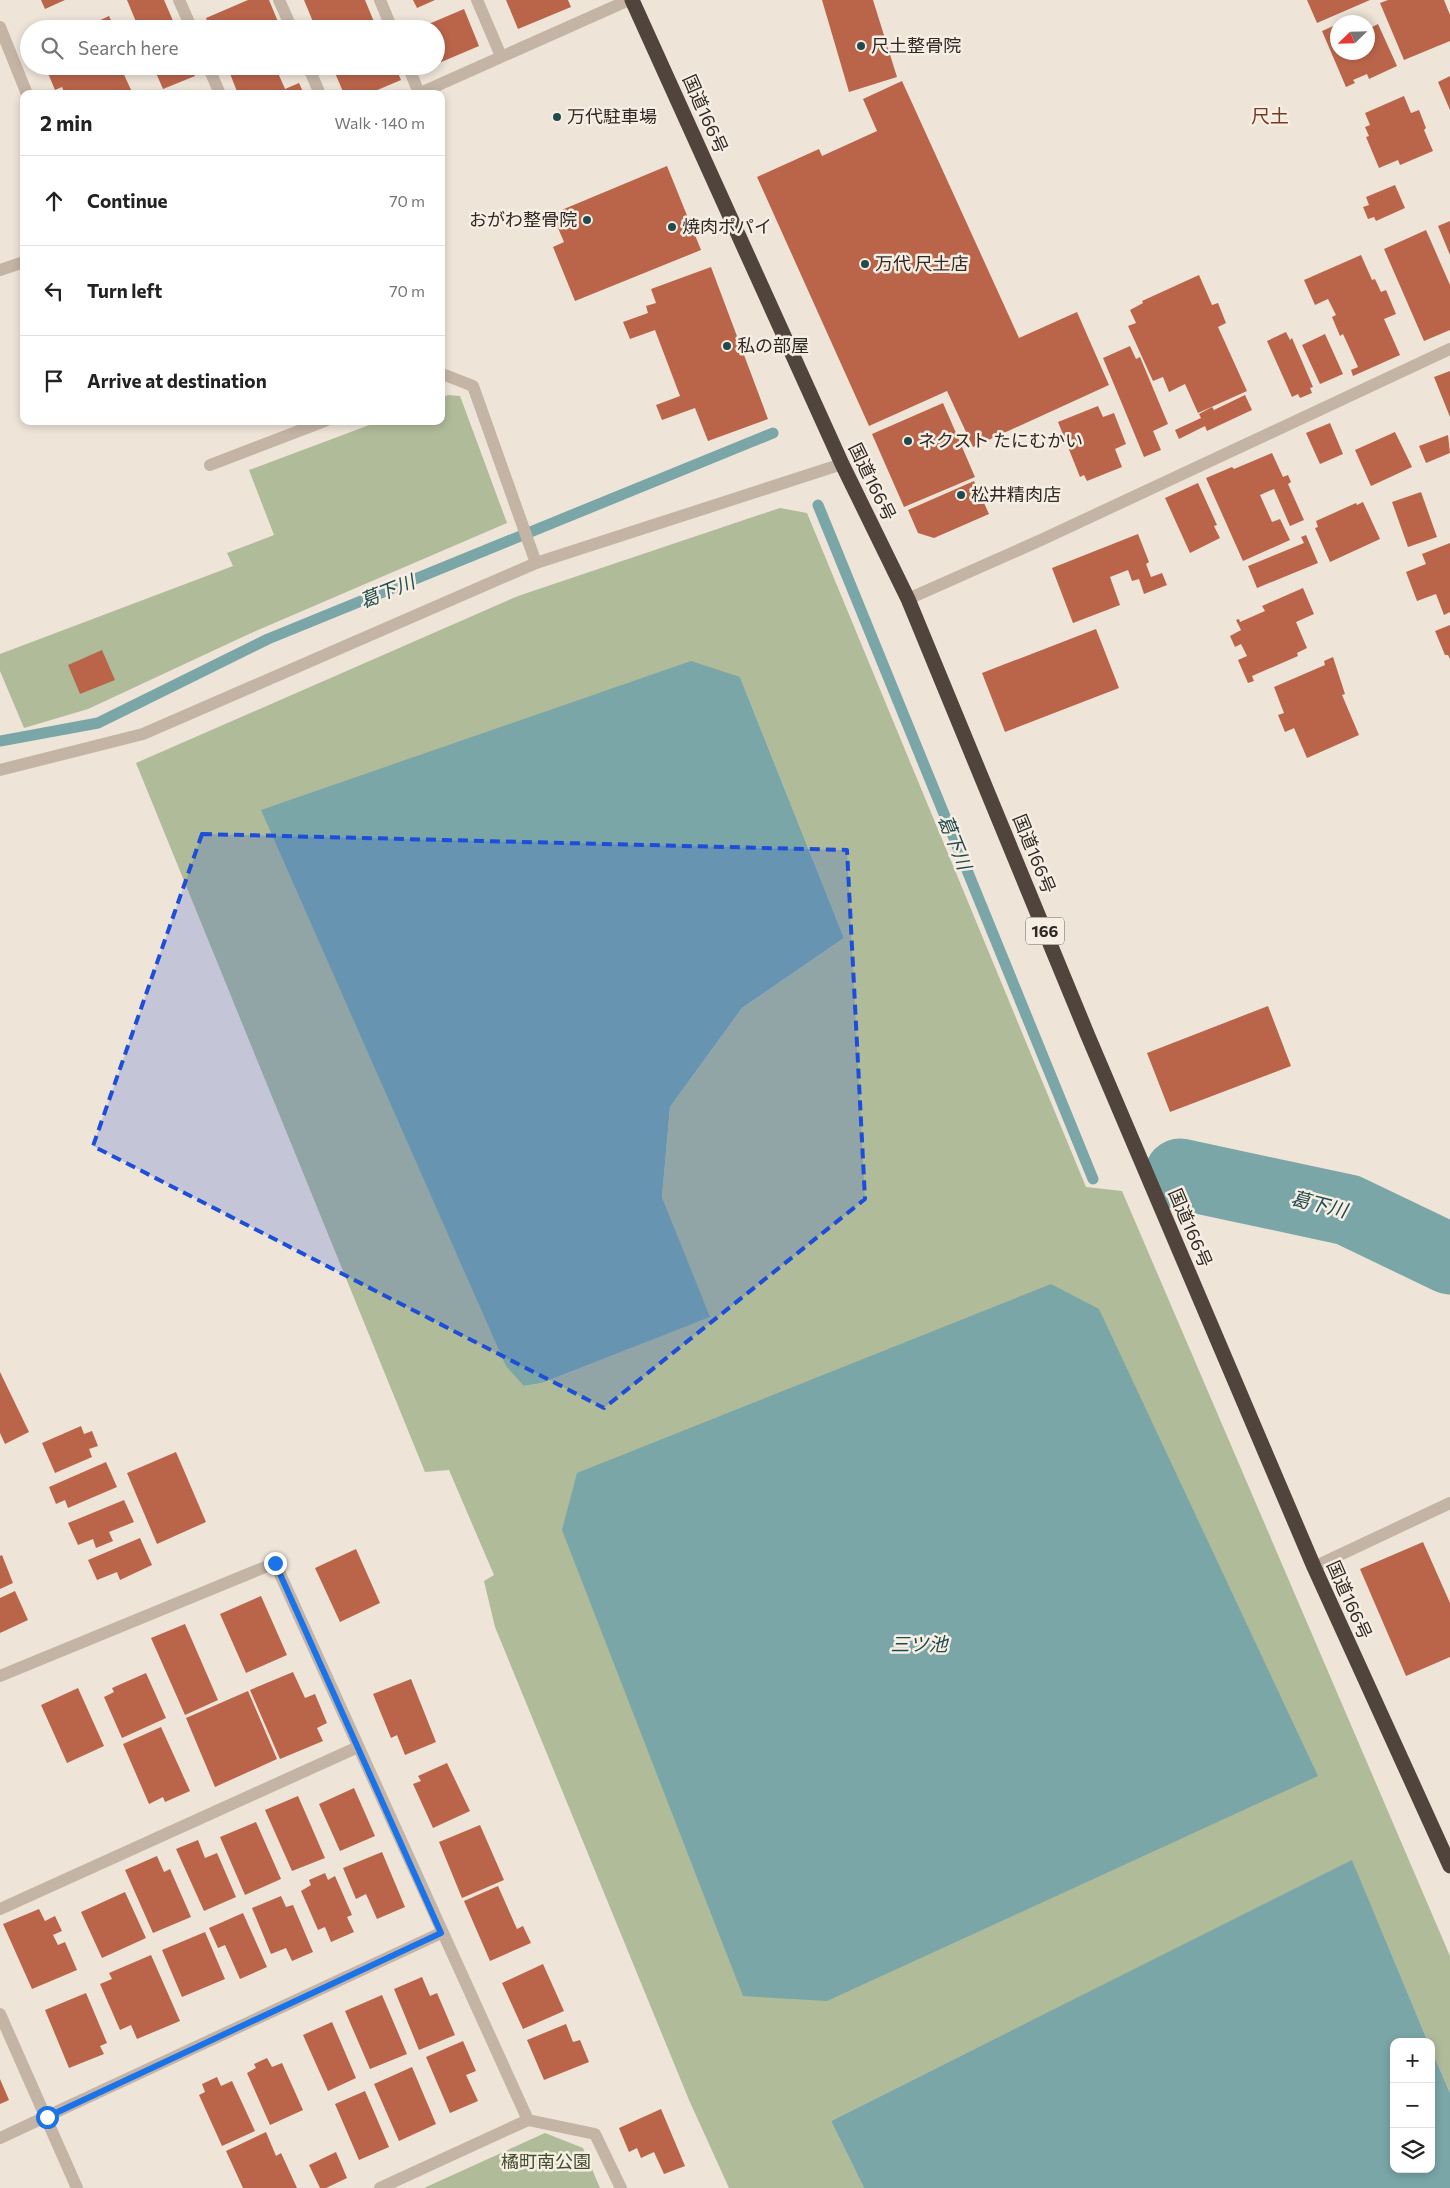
<!DOCTYPE html>
<meta charset="utf-8">
<style>
:root{--surface:#fff;--page:#f6f6f6;--text:#222;--muted:#767676;--line:#e0e0e0}
body{margin:0;font-family:Commissioner,"Noto Sans JP",sans-serif;background:var(--page);color:var(--text)}
.controls{position:absolute;right:15px;bottom:15px;display:grid;overflow:hidden;border-radius:10px;box-shadow:0 2px 8px #0003}
.controls button{width:45px;height:45px;display:grid;place-items:center;padding:0;border:0;border-bottom:1px solid var(--line);background:var(--surface);color:var(--text);font:25px sans-serif}
.compass{position:absolute;left:1330px;top:15px;width:45px;height:45px;border-radius:50%;background:var(--surface);box-shadow:0 2px 8px #0003;rotate:247deg}
.stop{position:absolute;width:15px;height:15px;margin:-11px;border:4px solid #1a73e8;border-radius:50%;background:#fff}
.stop.end{background:#1a73e8;border-color:#fff;box-shadow:0 1px 5px #0008}
.list{margin:0;padding:0;list-style:none}
h2{display:flex;justify-content:space-between;align-items:center;height:65px;margin:0;padding:0 20px;font-size:21px}
h2 small{font-size:16px;font-weight:400;color:var(--muted)}
.list li{display:grid;grid-template-columns:32px 1fr auto;gap:15px;align-items:center;box-sizing:border-box;height:90px;padding:0 20px;border-top:1px solid var(--line)}
.list b{display:block;font-size:19px;white-space:nowrap}
.list em{font-size:16px;font-style:normal;color:var(--muted)}
.icon{flex:none;width:28px;height:28px;fill:none;stroke:currentColor;stroke-width:2;stroke-linecap:round;stroke-linejoin:round}
.map{position:relative;flex:none;width:1450px;height:2188px;overflow:hidden}
.search{position:absolute;background:var(--surface);box-shadow:0 2px 8px #0003;left:20px;top:20px;width:425px;height:55px;display:flex;align-items:center;gap:12px;box-sizing:border-box;padding:0 18px;border-radius:28px;color:var(--muted);font-size:19px}
.panel{position:absolute;background:var(--surface);box-shadow:0 2px 8px #0003;left:20px;top:90px;width:425px;height:335px;border-radius:10px}
.map>svg:first-child{display:block}
</style>
<div class="map">
<svg width="1450" height="2188" viewBox="0 0 1450 2188">
<rect width="100%" height="100%" fill="#eee4d8"/>
<!-- green -->
<path fill="#b0bb9a" fill-rule="evenodd" d="M 448,395 L 460,396 L 507,523 L 249,634 L 88,709 L 24,728 L 0,671 L 0,654 L 233,566 L 227,553 L 274,535 L 249,470 L 380,421 L 441,421 L 441,398 Z
M 780,508 L 807,513 L 1086,1187 L 1122,1191 L 1450,1956 L 1450,2093 L 1431,2049 L 1431,2042 L 1428,2042 L 1352,1861 L 831,2121 L 864,2188 L 729,2188 L 689,2100 L 495,1627 L 484,1581 L 494,1575 L 449,1470 L 425,1472 L 136,763 L 518,596 ZM 740,677 L 844,938 L 742,1008 L 670,1107 L 662,1197 L 709,1317 L 542,1383 L 524,1386 Z
M 545,2133 L 583,2148 L 600,2188 L 424,2188 Z"/>
<!-- water -->
<path fill="#7aa6a8" d="M 691,661 L 740,677 L 844,938 L 742,1008 L 670,1107 L 662,1197 L 710,1317 L 542,1383 L 524,1386 L 506,1366 L 261,810 Z
M 1051,1284 L 1099,1309 L 1318,1776 L 827,2001 L 743,1996 L 562,1530 L 577,1473 Z
M 1352,1860 L 1428,2042 L 1394,2042 L 1394,2169 L 1431,2169 L 1431,2049 L 1450,2093 L 1450,2188 L 864,2188 L 831,2121 Z"/>
<g fill="none" stroke-linecap="round" stroke-linejoin="round">
<!-- stream -->
<path stroke="#7aa6a8" stroke-width="11" d="M 818,505 L 1093,1179
M 0,741 L 98,723 L 268,639 L 773,433"/>
<!-- river -->
<path stroke="#7aa6a8" stroke-width="71" d="M 1180,1174 L 1348,1210 L 1450,1259"/>
</g>
<!-- building -->
<path fill="#ba654a" d="M 41,0 L 65,0 L 45,9 Z
M 127,0 L 164,0 L 174,23 L 161,29 L 139,29 Z
M 248,0 L 269,0 L 281,29 L 210,29 L 206,18 Z
M 304,0 L 365,0 L 377,29 L 316,29 Z
M 413,0 L 435,0 L 417,8 Z
M 506,0 L 568,0 L 571,7 L 518,29 Z
M 822,0 L 873,0 L 897,77 L 849,92 Z
M 1307,0 L 1370,0 L 1317,23 Z
M 1388,0 L 1444,0 L 1450,15 L 1450,41 L 1404,60 L 1380,3 Z
M 464,9 L 479,46 L 439,63 L 436,55 L 436,29 L 425,29 L 424,26 Z
M 109,16 L 115,29 L 81,29 Z
M 1356,16 L 1359,22 L 1342,22 Z
M 1338,24 L 1338,52 L 1368,52 L 1368,29 L 1378,24 L 1397,66 L 1369,79 L 1367,74 L 1353,80 L 1355,83 L 1346,87 L 1322,31 Z
M 45,66 L 120,66 L 132,92 L 65,94 L 62,87 L 55,90 Z
M 153,66 L 192,66 L 195,76 L 163,89 Z
M 227,66 L 275,66 L 285,89 L 299,83 L 304,94 L 238,94 Z
M 332,66 L 395,66 L 401,80 L 368,94 L 344,94 Z
M 1450,76 L 1450,110 L 1438,82 Z
M 902,81 L 1019,338 L 1077,312 L 1109,385 L 973,447 L 947,391 L 869,426 L 757,177 L 819,149 L 822,156 L 877,131 L 863,99 Z
M 1404,96 L 1411,113 L 1419,110 L 1426,128 L 1424,130 L 1433,151 L 1400,165 L 1398,160 L 1379,168 L 1366,137 L 1369,136 L 1365,127 L 1370,125 L 1365,113 Z
M 667,166 L 701,250 L 575,301 L 553,247 L 564,242 L 552,214 Z
M 1395,185 L 1405,208 L 1376,221 L 1374,217 L 1368,219 L 1363,207 L 1369,205 L 1366,197 Z
M 1450,221 L 1450,255 L 1438,226 Z
M 1426,230 L 1450,285 L 1450,330 L 1424,341 L 1384,249 Z
M 1361,255 L 1372,280 L 1375,279 L 1381,292 L 1386,290 L 1396,314 L 1384,319 L 1400,355 L 1353,376 L 1351,370 L 1358,367 L 1343,334 L 1340,336 L 1332,317 L 1336,315 L 1328,299 L 1315,305 L 1304,280 Z
M 711,267 L 768,419 L 708,441 L 695,408 L 662,420 L 656,405 L 680,396 L 655,330 L 630,339 L 623,322 L 648,313 L 646,306 L 656,303 L 651,289 Z
M 1199,275 L 1212,305 L 1218,303 L 1226,323 L 1218,327 L 1247,391 L 1198,413 L 1185,384 L 1169,392 L 1163,377 L 1153,381 L 1128,326 L 1136,323 L 1130,310 L 1143,303 L 1142,301 Z
M 1286,332 L 1290,340 L 1292,338 L 1313,387 L 1310,388 L 1312,393 L 1300,398 L 1298,394 L 1292,397 L 1267,341 Z
M 1325,334 L 1343,374 L 1320,384 L 1302,345 Z
M 1130,346 L 1136,359 L 1140,357 L 1168,424 L 1153,431 L 1161,450 L 1144,457 L 1103,358 Z
M 1450,371 L 1450,417 L 1434,377 Z
M 1245,395 L 1252,410 L 1207,431 L 1205,426 L 1179,439 L 1175,430 L 1201,418 L 1199,414 L 1212,407 L 1214,410 Z
M 943,403 L 975,477 L 904,507 L 872,434 Z
M 1098,406 L 1103,417 L 1114,413 L 1126,444 L 1115,449 L 1122,467 L 1087,481 L 1084,475 L 1080,477 L 1058,422 Z
M 1330,423 L 1343,454 L 1320,464 L 1306,433 Z
M 1395,432 L 1412,467 L 1371,486 L 1355,450 Z
M 1448,435 L 1450,453 L 1426,463 L 1419,446 Z
M 1272,453 L 1283,477 L 1288,475 L 1291,482 L 1288,484 L 1304,520 L 1290,526 L 1274,489 L 1260,495 L 1272,522 L 1280,519 L 1290,540 L 1243,561 L 1206,478 L 1232,467 L 1234,469 Z
M 974,481 L 989,514 L 934,538 L 918,533 L 908,510 Z
M 1198,483 L 1217,525 L 1214,526 L 1220,538 L 1190,553 L 1165,498 Z
M 1421,492 L 1437,537 L 1408,547 L 1392,502 Z
M 1363,502 L 1380,539 L 1330,562 L 1315,528 L 1318,527 L 1316,521 L 1356,503 L 1357,505 Z
M 1138,534 L 1149,562 L 1146,564 L 1151,577 L 1162,573 L 1167,585 L 1144,594 L 1139,579 L 1132,581 L 1128,570 L 1110,577 L 1120,605 L 1073,623 L 1052,568 Z
M 1306,535 L 1318,563 L 1257,588 L 1248,566 L 1304,543 L 1301,537 Z
M 1450,543 L 1450,612 L 1444,615 L 1436,594 L 1417,601 L 1406,572 L 1426,564 L 1422,554 Z
M 1303,588 L 1314,614 L 1296,622 L 1307,648 L 1297,653 L 1298,656 L 1252,676 L 1254,681 L 1248,683 L 1238,660 L 1247,656 L 1241,644 L 1235,647 L 1230,636 L 1241,630 L 1236,620 L 1239,619 L 1240,622 L 1265,611 L 1262,606 Z
M 1450,625 L 1450,659 L 1448,655 L 1445,655 L 1435,631 Z
M 1096,629 L 1119,688 L 1005,732 L 982,673 Z
M 102,650 L 115,680 L 80,694 L 68,665 Z
M 1333,657 L 1345,694 L 1342,695 L 1359,735 L 1307,758 L 1294,728 L 1285,732 L 1278,715 L 1284,713 L 1274,687 L 1325,665 L 1324,661 Z
M 1268,1006 L 1291,1066 L 1170,1112 L 1147,1053 Z
M 0,1372 L 29,1432 L 5,1444 L 0,1433 Z
M 81,1426 L 84,1434 L 92,1431 L 98,1446 L 89,1449 L 92,1457 L 55,1473 L 42,1443 Z
M 176,1452 L 206,1522 L 157,1544 L 127,1473 Z
M 106,1462 L 117,1487 L 68,1508 L 65,1500 L 56,1504 L 49,1487 Z
M 124,1500 L 134,1522 L 109,1532 L 113,1541 L 96,1548 L 93,1539 L 78,1545 L 68,1523 Z
M 140,1538 L 152,1565 L 120,1580 L 117,1572 L 97,1580 L 88,1560 Z
M 1423,1542 L 1450,1603 L 1450,1657 L 1406,1676 L 1360,1569 Z
M 356,1549 L 380,1603 L 340,1622 L 315,1568 Z
M 2,1555 L 13,1583 L 0,1589 L 0,1556 Z
M 15,1591 L 28,1620 L 0,1633 L 0,1598 Z
M 261,1596 L 287,1655 L 246,1673 L 220,1614 Z
M 185,1624 L 218,1700 L 185,1715 L 151,1638 Z
M 293,1672 L 305,1698 L 315,1694 L 327,1723 L 317,1728 L 323,1741 L 280,1759 L 250,1690 Z
M 146,1673 L 166,1718 L 122,1738 L 104,1697 L 114,1692 L 112,1688 Z
M 411,1679 L 436,1742 L 405,1755 L 397,1735 L 391,1738 L 373,1694 Z
M 78,1688 L 104,1746 L 67,1763 L 41,1705 Z
M 248,1691 L 277,1759 L 215,1787 L 186,1718 Z
M 161,1727 L 190,1791 L 165,1802 L 163,1797 L 149,1804 L 123,1744 Z
M 447,1763 L 470,1811 L 433,1828 L 413,1784 L 421,1781 L 418,1776 Z
M 354,1788 L 375,1836 L 340,1851 L 319,1804 Z
M 298,1796 L 325,1858 L 292,1871 L 265,1810 Z
M 256,1822 L 281,1879 L 245,1895 L 220,1837 Z
M 480,1825 L 504,1880 L 462,1898 L 439,1842 Z
M 198,1840 L 205,1858 L 217,1853 L 236,1897 L 204,1911 L 176,1849 Z
M 382,1852 L 405,1907 L 377,1919 L 366,1894 L 356,1899 L 343,1868 Z
M 157,1856 L 164,1872 L 170,1869 L 191,1917 L 153,1933 L 125,1870 Z
M 325,1873 L 328,1880 L 335,1876 L 352,1915 L 347,1917 L 354,1932 L 331,1942 L 325,1927 L 318,1930 L 301,1891 L 311,1885 L 309,1880 Z
M 498,1886 L 517,1929 L 523,1926 L 531,1943 L 490,1961 L 464,1901 Z
M 125,1892 L 146,1938 L 102,1958 L 81,1912 Z
M 281,1896 L 286,1907 L 293,1905 L 313,1952 L 292,1961 L 286,1948 L 271,1954 L 252,1908 Z
M 39,1909 L 45,1921 L 55,1916 L 62,1931 L 53,1935 L 58,1945 L 65,1942 L 77,1970 L 32,1989 L 3,1924 Z
M 243,1913 L 267,1967 L 240,1979 L 225,1945 L 218,1948 L 209,1928 Z
M 205,1932 L 225,1979 L 182,1997 L 162,1950 Z
M 151,1955 L 180,2021 L 137,2039 L 131,2025 L 120,2030 L 100,1984 L 112,1979 L 109,1973 Z
M 543,1964 L 564,2011 L 523,2029 L 502,1983 Z
M 422,1977 L 430,1996 L 437,1993 L 455,2035 L 419,2050 L 394,1989 Z
M 86,1993 L 107,2043 L 100,2046 L 104,2054 L 69,2068 L 45,2010 Z
M 382,1995 L 407,2054 L 370,2069 L 345,2011 Z
M 332,2022 L 356,2078 L 328,2091 L 303,2035 Z
M 566,2024 L 573,2042 L 580,2040 L 589,2062 L 544,2080 L 527,2040 Z
M 463,2041 L 476,2071 L 466,2075 L 478,2101 L 450,2113 L 426,2057 Z
M 267,2058 L 272,2067 L 282,2063 L 303,2110 L 270,2125 L 247,2073 L 256,2068 L 254,2064 Z
M 412,2067 L 436,2124 L 399,2141 L 374,2084 Z
M 217,2077 L 221,2086 L 232,2081 L 255,2131 L 222,2146 L 199,2095 L 205,2092 L 202,2084 Z
M 0,2079 L 9,2100 L 0,2104 Z
M 365,2091 L 389,2147 L 359,2160 L 335,2104 Z
M 661,2109 L 685,2166 L 664,2174 L 654,2152 L 641,2158 L 637,2148 L 629,2152 L 619,2128 Z
M 266,2132 L 276,2156 L 281,2153 L 297,2188 L 243,2188 L 226,2151 Z
M 336,2152 L 347,2178 L 326,2188 L 320,2188 L 309,2165 Z"/>
<g fill="none" stroke-linecap="round" stroke-linejoin="round">
<!-- lane -->
<path stroke="#c4b4a5" stroke-width="12" d="M 279,0 L 292,29
M 380,0 L 392,29
M 477,0 L 501,56
M 308,66 L 320,94
M 408,66 L 419,93
M 441,376 L 445,375 L 473,386 L 536,563
M 210,465 L 325,421"/>
<!-- street -->
<path stroke="#c4b4a5" stroke-width="12" d="M 179,0 L 192,29
M 0,27 L 27,94
M 208,66 L 220,94
M 418,94 L 629,0
M 0,270 L 24,262
M 908,599 L 1041,540 L 1450,349
M 0,770 L 143,734 L 536,563 L 842,464
M 1314,1567 L 1450,1503
M 0,1676 L 275,1563 L 528,2120 L 595,2134 L 621,2188
M 0,1909 L 358,1747
M 0,2014 L 77,2188
M 0,2138 L 441,1933
M 380,2188 L 528,2120"/>
<!-- highway -->
<path stroke="#51443d" stroke-width="15" d="M 632,0 L 842,464 L 908,599 L 1088,1036 L 1314,1567 L 1450,1866"/>
</g>
<g fill="none" stroke-linecap="round" stroke-linejoin="round">
<!-- route -->
<path stroke="#1a73e8" stroke-width="6" d="M 47,2117 L 441,1933 L 275,1563"/>
</g>
<!-- marked area -->
<path fill="#1d4ed8" fill-opacity="0.2" stroke="#1d4ed8" stroke-width="4" stroke-dasharray="10 6" stroke-linejoin="round" d="M 202,834 L 847,850 L 865,1199 L 604,1408 L 93,1146 Z"/>
<!-- markers -->
<g fill="#1f4b4e" stroke="#f6eee3" stroke-width="2">
<circle cx="861" cy="46" r="5"/>
<circle cx="557" cy="117" r="5"/>
<circle cx="587" cy="220" r="5"/>
<circle cx="672" cy="227" r="5"/>
<circle cx="865" cy="264" r="5"/>
<circle cx="727" cy="346" r="5"/>
<circle cx="908" cy="441" r="5"/>
<circle cx="961" cy="495" r="5"/>
</g>
<g text-anchor="middle" stroke-width="5" stroke-linejoin="round" paint-order="stroke">
<!-- shield labels -->
<rect fill="#f6eee3" stroke="#6c645f" stroke-width="1" x="1026" y="917.5" width="38" height="27" rx="4"/>
<g font-size="16" font-weight="bold" fill="#312926">
<text x="1045" y="937">166</text>
</g>
<!-- poi labels -->
<g font-size="18" fill="#312926" stroke="#f6eee3" text-anchor="start">
<text x="871" y="52">尺土整骨院</text>
<text x="567" y="123">万代駐車場</text>
<text x="577" y="226" text-anchor="end">おがわ整骨院</text>
<text x="682" y="233">焼肉ポパイ</text>
<text x="875" y="270">万代 尺土店</text>
<text x="737" y="352">私の部屋</text>
<text x="918" y="447">ネクスト たにむかい</text>
<text x="971" y="501">松井精肉店</text>
</g>
<!-- street labels -->
<g font-size="18" fill="#312926" stroke="#f6eee3">
<text transform="translate(705 114) rotate(66)" y="6">国道166号</text>
<text transform="translate(872 482) rotate(64)" y="6">国道166号</text>
<text transform="translate(1034 854) rotate(68)" y="6">国道166号</text>
<text transform="translate(1190 1228) rotate(67)" y="6">国道166号</text>
<text transform="translate(1349 1600) rotate(66)" y="6">国道166号</text>
</g>
<!-- park labels -->
<g font-size="18" fill="#414d2c" stroke="#f6eee3">
<text x="546" y="2168">橘町南公園</text>
</g>
<!-- neighbourhood labels -->
<g font-size="19" fill="#783a26" stroke="#f6eee3">
<text x="1270" y="123">尺土</text>
</g>
<!-- water labels -->
<g font-size="19" font-style="italic" fill="#1f4b4e" stroke="#f6eee3">
<text transform="translate(387 591) rotate(-22)" y="7">葛下川</text>
<text transform="translate(955 842) rotate(68)" y="7">葛下川</text>
<text transform="translate(1319 1204) rotate(14)" y="7">葛下川</text>
<text x="919" y="1651">三ツ池</text>
</g>
</g>
</svg>
<div class="controls">
<button>+</button>
<button>−</button>
<button><svg class="icon" aria-label="layers" viewBox="0 0 24 24"><path d="M12 4l9 5-9 5-9-5zM3 14l9 5 9-5"/></svg></button>
</div>
<svg class="compass" viewBox="-18 -18 36 36"><path d="M0-13l5 13h-10z" fill="#e53935"/><path d="M0 13l5-13h-10z" fill="#767676"/></svg>
<div class="stop" style="left:47px;top:2117px"></div>
<div class="stop end" style="left:275px;top:1563px"></div>
<div class="search"><svg class="icon" aria-label="search" viewBox="0 0 24 24"><circle cx="10" cy="10" r="6"/><path d="M15 15l6 6"/></svg>Search here</div>
<section class="panel">
<h2>2 min<small>Walk · 140 m</small></h2>
<ul class="list">
<li><svg class="icon" aria-label="ahead" viewBox="0 0 24 24"><path d="M12 20V5M6 11l6-6 6 6"/></svg><div><b>Continue</b></div><em>70 m</em></li>
<li><svg class="icon" aria-label="left" viewBox="0 0 24 24"><path d="M17 20v-9H6M10 6l-5 5 5 5"/></svg><div><b>Turn left</b></div><em>70 m</em></li>
<li><svg class="icon" aria-label="arrive" viewBox="0 0 24 24"><path d="M6 21V4h12l-3 4 3 4H6"/></svg><div><b>Arrive at destination</b></div></li>
</ul>
</section>
</div>
